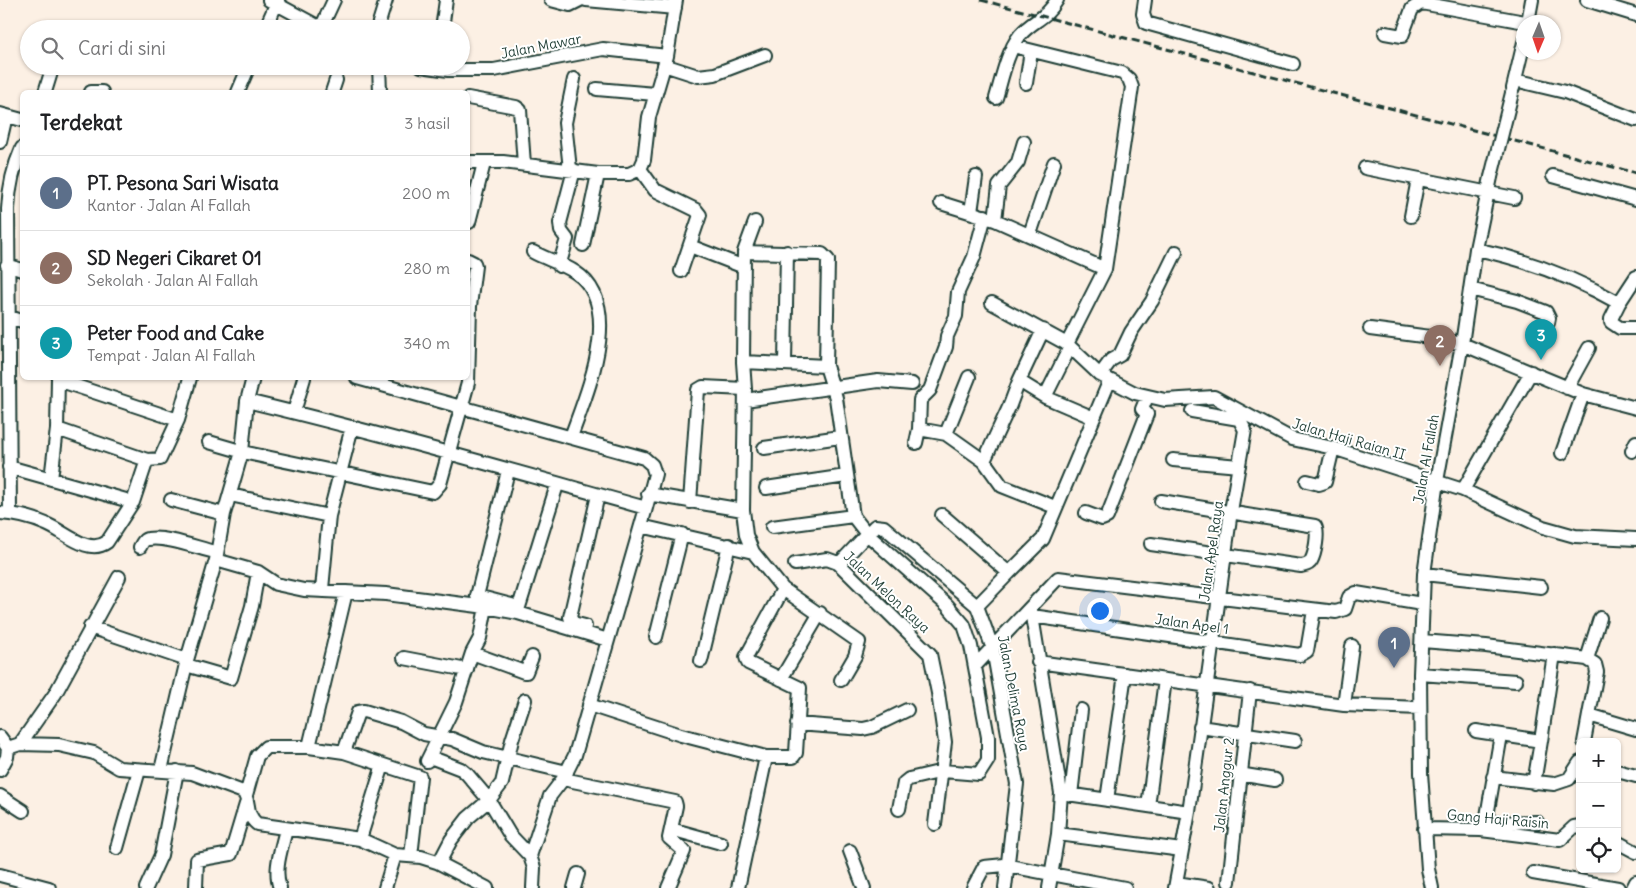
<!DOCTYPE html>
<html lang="id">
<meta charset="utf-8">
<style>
:root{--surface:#fff;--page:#f6f6f6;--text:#202124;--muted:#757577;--line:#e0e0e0;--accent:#d1495b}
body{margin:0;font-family:Delius,sans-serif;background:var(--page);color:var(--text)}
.controls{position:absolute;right:15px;bottom:15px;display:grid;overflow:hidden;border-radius:8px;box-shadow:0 1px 4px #0004}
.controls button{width:45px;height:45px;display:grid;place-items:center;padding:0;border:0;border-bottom:1px solid var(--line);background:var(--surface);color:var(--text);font:25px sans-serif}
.compass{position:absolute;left:1516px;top:15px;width:45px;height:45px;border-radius:50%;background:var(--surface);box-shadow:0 1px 4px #0004;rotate:182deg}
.you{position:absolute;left:1099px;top:610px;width:18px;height:18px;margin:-12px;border:4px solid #fff;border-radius:50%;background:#1a73e8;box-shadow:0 0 0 8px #1a73e833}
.badge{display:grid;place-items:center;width:32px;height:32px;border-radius:50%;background:var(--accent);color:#fff;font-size:16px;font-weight:700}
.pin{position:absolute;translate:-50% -41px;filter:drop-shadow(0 1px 2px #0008)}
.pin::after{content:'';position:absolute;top:26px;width:18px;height:15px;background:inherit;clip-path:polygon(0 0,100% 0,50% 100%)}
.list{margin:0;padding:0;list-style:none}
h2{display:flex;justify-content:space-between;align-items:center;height:65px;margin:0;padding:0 20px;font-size:21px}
h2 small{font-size:16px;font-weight:400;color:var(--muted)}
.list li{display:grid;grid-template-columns:32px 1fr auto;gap:15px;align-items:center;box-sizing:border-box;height:75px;padding:0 20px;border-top:1px solid var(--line)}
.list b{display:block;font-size:19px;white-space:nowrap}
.list p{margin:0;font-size:16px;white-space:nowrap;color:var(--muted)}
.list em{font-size:16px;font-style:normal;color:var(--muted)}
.icon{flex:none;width:28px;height:28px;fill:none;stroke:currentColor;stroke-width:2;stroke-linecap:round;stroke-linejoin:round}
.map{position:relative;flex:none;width:1636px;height:888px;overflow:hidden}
.search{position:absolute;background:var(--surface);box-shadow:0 1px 4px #0004;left:20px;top:20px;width:450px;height:55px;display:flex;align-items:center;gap:12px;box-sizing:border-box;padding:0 18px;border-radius:28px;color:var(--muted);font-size:19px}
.panel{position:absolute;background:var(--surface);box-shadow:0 1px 4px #0004;left:20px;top:90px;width:450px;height:290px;border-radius:8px}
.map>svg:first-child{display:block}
</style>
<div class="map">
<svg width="1636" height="888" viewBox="0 0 1636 888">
<rect width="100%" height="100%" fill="#fcf0e4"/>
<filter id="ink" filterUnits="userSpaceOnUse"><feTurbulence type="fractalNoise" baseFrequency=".02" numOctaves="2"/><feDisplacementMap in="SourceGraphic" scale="10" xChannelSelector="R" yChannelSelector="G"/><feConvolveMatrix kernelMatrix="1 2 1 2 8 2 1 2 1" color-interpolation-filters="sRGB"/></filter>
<g filter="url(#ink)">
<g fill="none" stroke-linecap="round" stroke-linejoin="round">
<!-- minor casing -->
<g stroke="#1f3d34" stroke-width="16">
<path id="minor" d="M 269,0 L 323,29
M 551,0 L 570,5 L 580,0
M 586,0 L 675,8
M 1145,0 L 1143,14 L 1146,23 L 1293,64
M 1587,0 L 1636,15
M 1528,22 L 1532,0
M 321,28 L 334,0
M 265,29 L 278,0
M 377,29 L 386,0
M 442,29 L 446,0
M 1385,33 L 1402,36 L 1412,9 L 1421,3 L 1525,22
M 1013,46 L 1122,73 L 1129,79 L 1132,87 L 1105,269 L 1067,344
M 664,65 L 698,76 L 715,74 L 765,55
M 379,66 L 380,92
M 421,66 L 448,70 L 494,70 L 603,49 L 667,56
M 1515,80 L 1565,92 L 1636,120
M 1026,83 L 1031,51
M 1513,88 L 1524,42
M 597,89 L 655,94
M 45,92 L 53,66
M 91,92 L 102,92
M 238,92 L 249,66
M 332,92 L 336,80
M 468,98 L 516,107 L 520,110 L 524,164
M 996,98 C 1002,78 1007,52 1020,35 C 1033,20 1046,19 1057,0
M 0,114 L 22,120
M 0,142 L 6,116
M 468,162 L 503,162 L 598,174 L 629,174 L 640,169 L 644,160 L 649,117 L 667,56 L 676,0
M 1365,168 L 1514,198
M 570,169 L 565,123 L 574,79
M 640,169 L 655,190 L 696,210 L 700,215 L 681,271
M 1553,176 L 1636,199
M 941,203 L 995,220 L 1105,269
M 971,212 L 976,177
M 1411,216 L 1418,179
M 995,220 L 999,186 L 1018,162 L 1024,142
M 469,222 L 484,163
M 755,222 L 744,252 L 743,362 L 745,389 L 743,510 L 746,535 L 753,552 L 783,589 L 859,642 L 855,656 L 841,680
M 1030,234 L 1054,163
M 583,245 L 598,174
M 690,246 L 744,267
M 1476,249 C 1528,260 1573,277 1619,303 L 1611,319 L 1611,322 L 1620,328 L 1636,328
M 533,252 C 546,259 563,264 575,272 C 626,305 586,394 571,437
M 744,252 L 822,254 L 828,260 L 826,366 L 836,398 L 853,516 L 867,534 L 947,605 L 964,625 L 971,646 L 988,737 L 988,760 L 979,774 L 943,771 L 909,779 L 904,783 L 899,809
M 7,265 L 22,270
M 559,266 L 567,239 L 561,231 L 560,223 L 574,170
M 1470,289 L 1517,301 L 1546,312 L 1549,318 L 1548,323
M 992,303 L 1067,344 L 1100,375 L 1135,393 L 1165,400 L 1214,397 L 1292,439 L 1333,448 L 1463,490 L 1543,527 L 1575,536 L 1636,539
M 1619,303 L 1636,277
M 9,317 L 22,321
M 1370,329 L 1430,337 L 1462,344 L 1583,394 L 1636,408
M 743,362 L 826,366
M 785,363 L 787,252
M 1100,375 L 1111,360 L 1120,355 L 1131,332 L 1152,301 L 1176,252
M 357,378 L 644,458 L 652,465 L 655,474 L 646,508 L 575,755 L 563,779 L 550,796 L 530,856 L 534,868 L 533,888
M 58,380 L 178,420
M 1019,381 L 1043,330
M 1567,388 L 1589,348
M 1045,397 L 1070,347
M 745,400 L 878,381 L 912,384
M 247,401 C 381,433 513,471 646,508
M 294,412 L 304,378
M 57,429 L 147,460 L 160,459 L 178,420 L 190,378
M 919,429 L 920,400 L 930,390 L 946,347 L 947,336 L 956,316 L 958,292 L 974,257 L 985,216
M 946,434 L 969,377
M 209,442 L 247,453 L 433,492 L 440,484 L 468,383 L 470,306 L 475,266 L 474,263 L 468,260
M 916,443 L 919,429 L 946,434 L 984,461 L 1002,486 L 1055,507
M 764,448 L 840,437
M 1632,451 L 1636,442
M 1562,453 L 1583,394
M 1173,460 L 1239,466
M 984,461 L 1010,405 L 1019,381 L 1045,397 L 1094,418
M 9,467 L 133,502
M 508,471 L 477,596 L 519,607 L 557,485
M 51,479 L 57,429 L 58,378
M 1307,481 L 1319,484 L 1325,482 L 1333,448
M 766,488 L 846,476
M 1463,490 L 1531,372
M 648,494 L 743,510
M 230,495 L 329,516
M 171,500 L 224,514
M 690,502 L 698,390 L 703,387 L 745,389
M 0,513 C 15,514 33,518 46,524 C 64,531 88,556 107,542 L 133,502 L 147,460
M 1086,513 L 1102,519 L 1107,517 L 1147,414 L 1142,409 L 1147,397
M 10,514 L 8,209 C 9,188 13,168 22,148
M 942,515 L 1009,573 L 977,606
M 641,526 L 753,552
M 772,527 L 853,516
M 1151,544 L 1301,566 C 1305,565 1309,565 1311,561 C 1315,554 1319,533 1315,526 L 1161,501
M 140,547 C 142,543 144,539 148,539 C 167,536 197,548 215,552
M 216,560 L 258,572 L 276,584 L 304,590 L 386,594 L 486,607 L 518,613 L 608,640
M 795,564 L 827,559 L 838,563 L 930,654 L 938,693 L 945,742 L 935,824
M 839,564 L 875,526 L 884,527 L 977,606 L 993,649 L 1017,784 L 1005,888
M 1009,573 L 1043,539 L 1109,382
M 1424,574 L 1541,587
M 322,589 L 329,516 L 352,427
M 1031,610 L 1061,793 L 1058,834 L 1049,888
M 1032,616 L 1300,655 L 1307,651 L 1314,610
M 585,626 L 573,623 L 570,617 L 598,495
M 90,627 L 187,660
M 656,637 L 682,534
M 1422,641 L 1486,646 L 1587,659 L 1595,664 L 1597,672 L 1584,742
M 472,653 L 524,672 L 526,672 L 532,657
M 404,658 L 467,670
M 1587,659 L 1600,618
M 701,661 L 729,545
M 1038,662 L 1344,705 L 1420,708
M 186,665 L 231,678 L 252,606 L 258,572
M 975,666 L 1058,578 L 1336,612 L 1345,609 L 1349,597 L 1356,593 L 1422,604
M 1420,674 L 1516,681
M 781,679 L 820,613
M 589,705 L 681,735 L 766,757 L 793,757 L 796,753 L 800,688 L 748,663 L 746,657 L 783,589
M 1344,705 L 1352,646
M 1589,715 L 1636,729
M 797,724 L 863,729 L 872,727 L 907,710
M 1200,727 L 1295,741
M 1476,731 L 1541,741 L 1554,654
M 1501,735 L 1486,822 L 1491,823 L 1537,822
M 0,737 L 8,748 L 7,757 L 0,770
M 20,744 L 55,694 L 119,577
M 309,747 L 346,592
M 8,748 L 20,744 L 59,745 L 94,753 L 119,768 L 192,773 L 243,792 C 251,801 244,813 257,824 L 360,839 L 395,855 L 421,857 L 437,862 L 487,888
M 344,752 L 358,712 L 364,711 L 401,722 L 424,734 L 452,739 L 483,752 L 567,772
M 430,757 L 461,769 L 467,774 L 489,800 L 510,835 L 530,856
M 427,761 L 456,702 L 472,653 L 480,638 L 486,607
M 161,770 L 187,660 L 216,560 L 224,514 L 242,452 L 247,401 L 253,378
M 1617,771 L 1636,776
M 1239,774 L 1275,780
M 1493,777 L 1554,784 L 1569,779 L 1580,762
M 563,779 L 675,802 L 676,806 L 669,838 L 684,851 L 668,888
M 1534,783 L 1541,741
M 1061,793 L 1189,812
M 246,795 L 257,756 L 266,747 L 309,747 L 344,752 L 420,777 L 411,856
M 1071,795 L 1081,710
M 0,796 L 23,811
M 1107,800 L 1125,674
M 1148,806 L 1165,680
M 671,829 L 721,843
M 1424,829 L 1481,830 L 1560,840 L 1574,827 L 1580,826
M 1058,834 L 1182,850
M 360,839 L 383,765
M 1617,842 L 1636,852
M 117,848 L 139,770
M 850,851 L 864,888
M 439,863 L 451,840 L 468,818 L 489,800 L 502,783 L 512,740 L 525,700
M 1533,873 L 1618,888
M 0,875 L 49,888
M 1229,882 L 1250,691
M 1176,883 L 1209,888
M 146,888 L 161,855 L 177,771
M 196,888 L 197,860 L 231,854 L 246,804
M 280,888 C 273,869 282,848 286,829
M 385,888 L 395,855
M 574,888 L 578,874
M 738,888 L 766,757
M 973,888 L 984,867 L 1004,865 L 1125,888
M 1175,888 L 1189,812 L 1231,511 L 1245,430 L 1239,419 L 1192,411
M 1432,888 L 1428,869 L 1421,773 L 1420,674 L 1424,574 L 1437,481 L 1462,344 L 1476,249 L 1491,177
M 1633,888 L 1636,882"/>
</g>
<!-- minor -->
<use href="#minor" stroke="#fff" stroke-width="12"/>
<!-- rail -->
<path stroke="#1f3d34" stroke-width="3" stroke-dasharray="8 4" stroke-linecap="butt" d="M 981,0 L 1636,173"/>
<!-- minor-bridge casing -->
<g stroke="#1f3d34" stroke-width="16" stroke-linecap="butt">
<path id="minor-bridge" d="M 1491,177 L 1512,93"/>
</g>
<!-- minor-bridge -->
<use href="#minor-bridge" stroke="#fff" stroke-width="12"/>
</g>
</g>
<g text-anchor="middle" stroke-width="4" stroke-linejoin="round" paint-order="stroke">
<!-- street labels -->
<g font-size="14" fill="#1f3d34" stroke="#fff">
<text transform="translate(541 46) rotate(-11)" y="5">Jalan Mawar</text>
<text transform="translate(1349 439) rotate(16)" y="5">Jalan Haji Raian II</text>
<text transform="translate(1426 459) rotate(-80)" y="5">Jalan Al Fallah</text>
<text transform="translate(1211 551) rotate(-82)" y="5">Jalan Apel Raya</text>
<text transform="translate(887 592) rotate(43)" y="5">Jalan Melon Raya</text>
<text transform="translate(1192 624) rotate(8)" y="5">Jalan Apel 1</text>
<text transform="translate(1014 693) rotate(79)" y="5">Jalan Delima Raya</text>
<text transform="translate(1224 785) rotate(-84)" y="5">Jalan Anggur 2</text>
<text transform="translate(1498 819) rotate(5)" y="5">Gang Haji Raisin</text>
</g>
</g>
</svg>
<div class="controls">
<button>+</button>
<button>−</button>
<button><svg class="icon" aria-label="locate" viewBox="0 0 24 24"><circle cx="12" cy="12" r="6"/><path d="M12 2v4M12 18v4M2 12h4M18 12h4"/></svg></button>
</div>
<svg class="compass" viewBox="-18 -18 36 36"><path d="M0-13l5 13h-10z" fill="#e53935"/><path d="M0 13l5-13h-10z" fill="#757577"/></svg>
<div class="you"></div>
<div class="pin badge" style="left:1394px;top:668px;background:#5c6f8a">1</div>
<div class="pin badge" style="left:1440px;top:366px;background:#8d6e63">2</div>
<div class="pin badge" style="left:1541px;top:360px;background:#0f9aa8">3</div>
<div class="search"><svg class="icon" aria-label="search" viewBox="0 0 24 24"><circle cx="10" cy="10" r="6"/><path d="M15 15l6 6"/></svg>Cari di sini</div>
<section class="panel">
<h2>Terdekat<small>3 hasil</small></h2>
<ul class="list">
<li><span class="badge" style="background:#5c6f8a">1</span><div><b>PT. Pesona Sari Wisata</b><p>Kantor · Jalan Al Fallah</p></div><em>200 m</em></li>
<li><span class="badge" style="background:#8d6e63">2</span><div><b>SD Negeri Cikaret 01</b><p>Sekolah · Jalan Al Fallah</p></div><em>280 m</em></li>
<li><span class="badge" style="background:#0f9aa8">3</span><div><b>Peter Food and Cake</b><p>Tempat · Jalan Al Fallah</p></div><em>340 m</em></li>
</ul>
</section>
</div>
